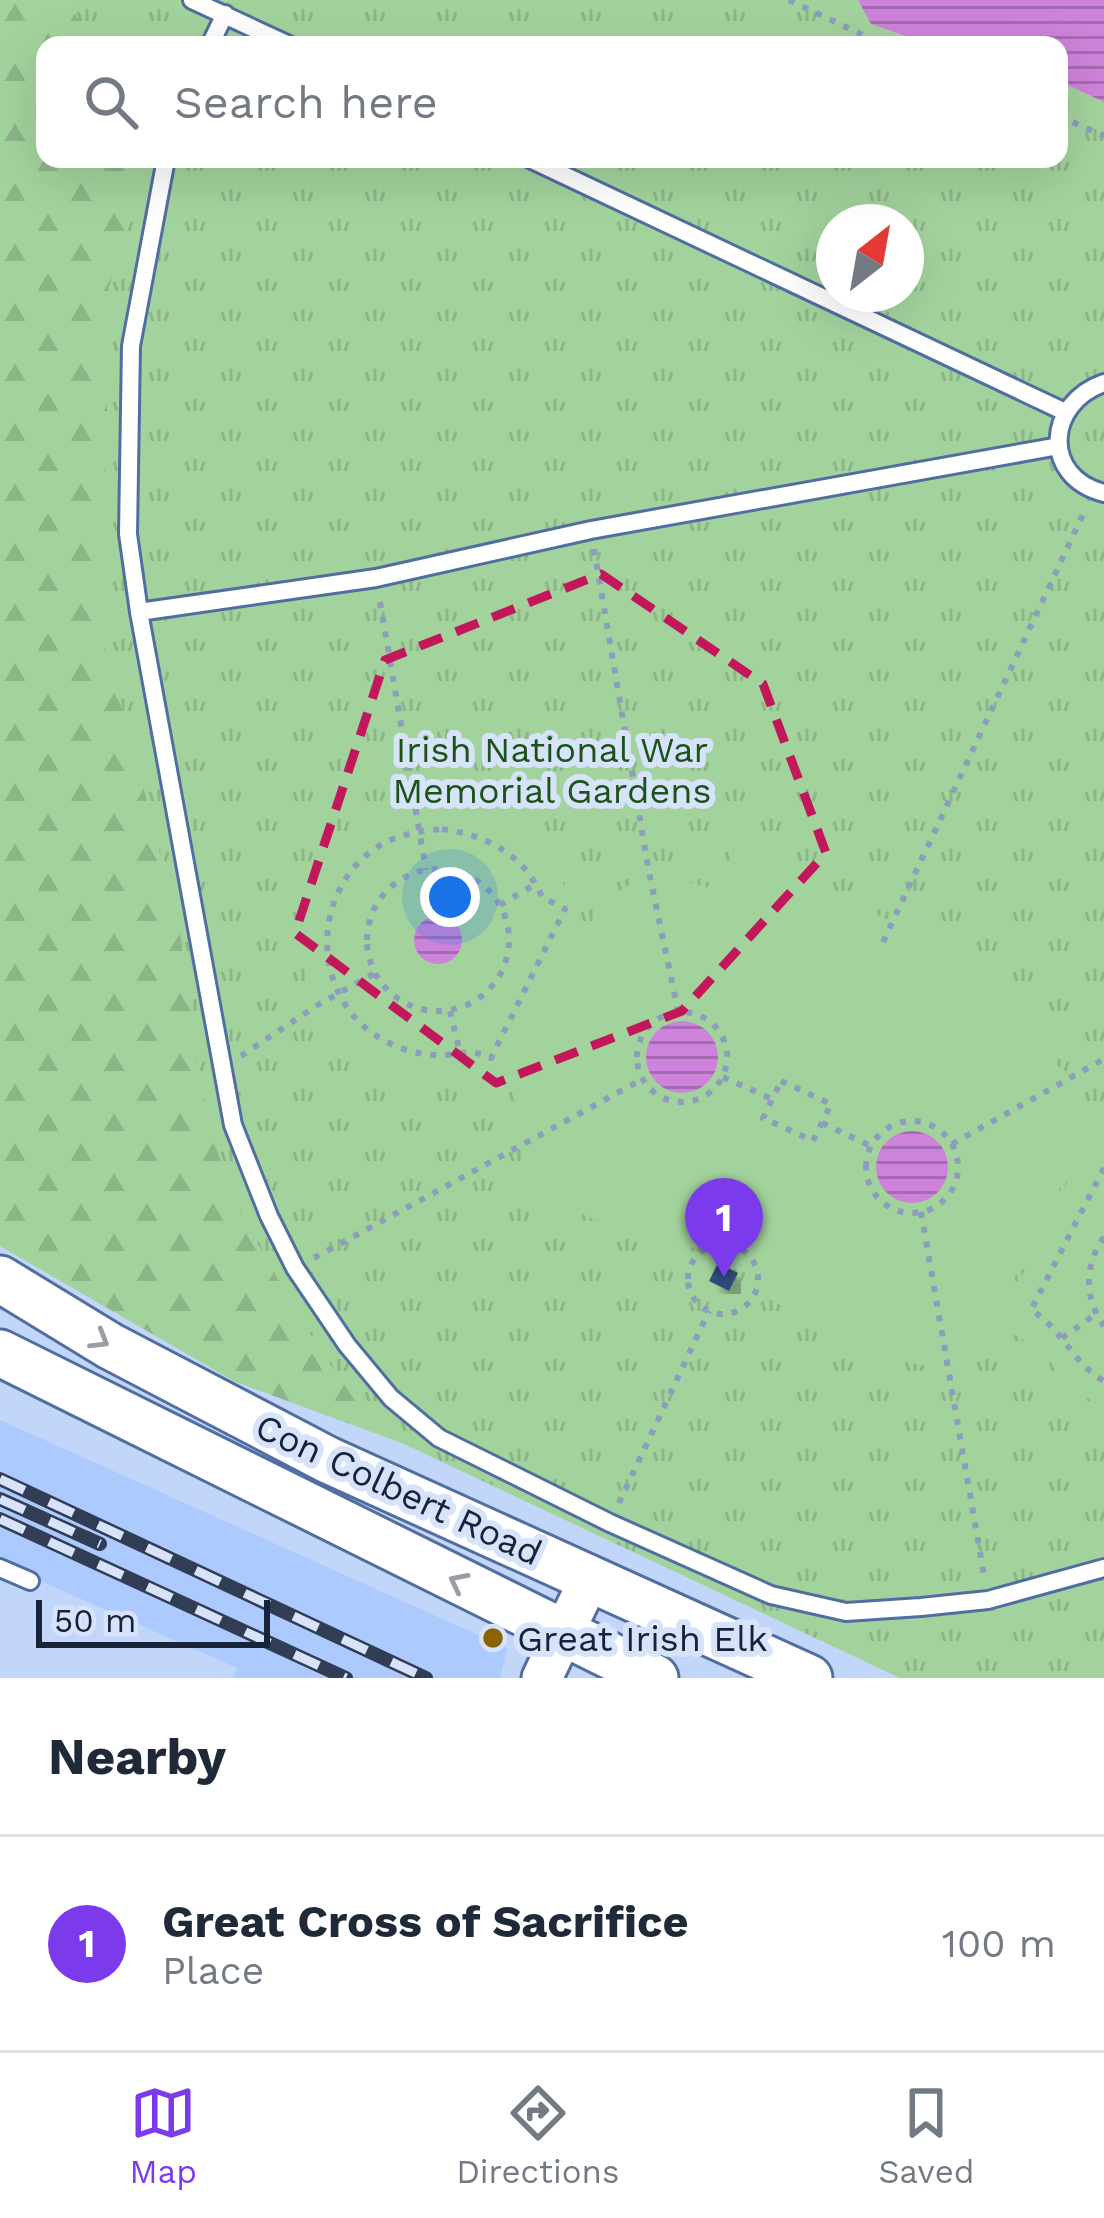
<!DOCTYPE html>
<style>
:root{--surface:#fff;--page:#f6f6f7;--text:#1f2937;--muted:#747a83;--line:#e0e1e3;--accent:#7c3aed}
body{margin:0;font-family:"Work Sans",sans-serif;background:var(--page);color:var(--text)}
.compass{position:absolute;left:816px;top:204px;width:108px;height:108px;border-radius:50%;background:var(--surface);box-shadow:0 12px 48px #0002;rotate:31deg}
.scale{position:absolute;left:36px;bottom:30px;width:234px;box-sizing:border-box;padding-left:12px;border:6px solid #172338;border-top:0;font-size:33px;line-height:42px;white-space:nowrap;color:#172338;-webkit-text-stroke:9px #d6e3fb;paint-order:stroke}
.you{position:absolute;left:450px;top:897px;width:42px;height:42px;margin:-30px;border:9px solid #fff;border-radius:50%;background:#1a73e8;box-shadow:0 0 0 18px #1a73e833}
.badge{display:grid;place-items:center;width:78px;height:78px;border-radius:50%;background:var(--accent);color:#fff;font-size:39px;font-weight:700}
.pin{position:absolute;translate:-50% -99px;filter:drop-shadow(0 3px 6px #0008)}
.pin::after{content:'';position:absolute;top:63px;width:42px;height:36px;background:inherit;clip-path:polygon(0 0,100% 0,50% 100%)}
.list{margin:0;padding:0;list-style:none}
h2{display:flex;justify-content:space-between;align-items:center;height:156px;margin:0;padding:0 48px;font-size:51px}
h2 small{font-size:39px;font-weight:400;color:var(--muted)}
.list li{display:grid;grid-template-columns:78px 1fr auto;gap:36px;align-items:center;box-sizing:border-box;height:216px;padding:0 48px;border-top:3px solid var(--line)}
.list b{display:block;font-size:45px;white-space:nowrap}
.list p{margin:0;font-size:39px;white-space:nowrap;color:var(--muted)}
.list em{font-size:39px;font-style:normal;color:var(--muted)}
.icon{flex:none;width:66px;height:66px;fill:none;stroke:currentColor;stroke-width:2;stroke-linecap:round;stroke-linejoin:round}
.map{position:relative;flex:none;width:1104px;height:1678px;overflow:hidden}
.search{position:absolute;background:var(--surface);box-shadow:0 12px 48px #0002;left:36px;right:36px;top:36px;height:132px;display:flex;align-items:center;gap:30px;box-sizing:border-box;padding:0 42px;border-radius:24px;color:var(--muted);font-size:45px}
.sheet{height:372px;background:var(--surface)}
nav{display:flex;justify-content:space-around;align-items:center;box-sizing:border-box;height:168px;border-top:3px solid var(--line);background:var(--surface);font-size:33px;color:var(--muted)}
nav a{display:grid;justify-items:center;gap:6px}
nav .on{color:var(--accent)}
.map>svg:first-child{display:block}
</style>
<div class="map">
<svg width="1104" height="1678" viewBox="0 0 1104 1678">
<defs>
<pattern id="grass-tufts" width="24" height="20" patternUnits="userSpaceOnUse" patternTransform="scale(3)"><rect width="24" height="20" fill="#a3d39d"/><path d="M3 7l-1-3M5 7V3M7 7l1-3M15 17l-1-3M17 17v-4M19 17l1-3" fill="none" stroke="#8cb588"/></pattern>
<pattern id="forest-firs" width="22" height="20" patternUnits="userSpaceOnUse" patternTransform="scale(3)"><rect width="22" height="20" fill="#a3d39d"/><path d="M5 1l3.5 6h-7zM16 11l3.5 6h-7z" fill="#8cb588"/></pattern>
<pattern id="water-rules" width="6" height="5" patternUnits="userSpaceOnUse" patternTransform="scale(3)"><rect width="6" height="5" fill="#cd83da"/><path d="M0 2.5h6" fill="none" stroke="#a56bb2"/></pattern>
<filter id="shadow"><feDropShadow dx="11" dy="11" stdDeviation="3" flood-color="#0004"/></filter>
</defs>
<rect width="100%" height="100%" fill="#c2d6f9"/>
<!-- built -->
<path fill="#adcafe" d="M 0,1420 L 507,1648 L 500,1678 L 233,1678 L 237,1668 L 0,1563 Z"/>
<!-- grass -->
<path fill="url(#grass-tufts)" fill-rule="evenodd" d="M 0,0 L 858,0 L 872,24 L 932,45 L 45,45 L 45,159 L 1059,159 L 1059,81 L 1104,102 L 1104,1678 L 900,1678 L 404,1444 L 234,1381 L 0,1246 ZM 834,222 L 906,222 L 906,294 L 834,294 Z"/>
<!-- forest -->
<path fill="url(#forest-firs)" d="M 0,0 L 65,0 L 97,45 L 45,45 L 45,159 L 142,159 L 102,315 L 108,427 L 101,540 L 106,658 L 125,713 L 181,939 L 194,1050 L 213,1139 L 238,1209 L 306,1328 L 356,1402 L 355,1418 L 345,1422 L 234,1381 L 0,1246 Z"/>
<!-- garden -->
<path fill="#a3d39d" d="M 460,805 C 546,832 570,866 578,954 L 603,902 L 649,872 L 714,889 L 736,847 L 1049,997 L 1031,1040 L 1071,1078 L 1088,1132 L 988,1330 L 931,1366 L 884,1359 L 763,1296 L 768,1284 L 765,1259 C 759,1253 751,1243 743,1239 C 722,1228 694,1238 685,1259 L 559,1204 L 524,1171 L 516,1086 L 535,1044 C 513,1060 490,1076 462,1080 C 336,1099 249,947 336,852 C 356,829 383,813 414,807 C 428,804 445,805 460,805 Z
M 1089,1138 L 1104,1145 L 1104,1409 L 1067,1384 L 1041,1350 L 998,1325 Z"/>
<!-- water -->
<path fill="url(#water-rules)" d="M 858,0 L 1104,0 L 1104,102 L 1059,81 L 1059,45 L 932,45 L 871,24 Z
M414 940a24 24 0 1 1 48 0a24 24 0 1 1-48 0Z
M646 1057a36 36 0 1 1 72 0a36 36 0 1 1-72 0Z
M876 1167a36 36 0 1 1 72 0a36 36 0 1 1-72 0Z"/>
<!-- building -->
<path fill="#324d7e" filter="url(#shadow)" d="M 718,1263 L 738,1273 L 729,1291 L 709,1281 Z"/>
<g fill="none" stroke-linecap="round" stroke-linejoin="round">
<!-- service casing -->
<g stroke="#516ea2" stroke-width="22">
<path id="service" d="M 192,0 L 289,45
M 210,45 L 225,14
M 166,159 L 131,346 L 128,534 L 139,612 L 233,1125 L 269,1216 L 295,1268 L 347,1345 L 391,1398 L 439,1438 L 610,1523 L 771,1595 L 846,1612 L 921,1607 L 988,1600 L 1104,1568
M 530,159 L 1065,412
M 1104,383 C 1046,403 1041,477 1104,493
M 139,612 L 376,578 L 591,530 L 1059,446
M 0,1568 L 30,1581"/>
</g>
<!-- tertiary casing -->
<g stroke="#516ea2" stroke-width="45">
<path id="tertiary" d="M 542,1678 L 590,1578"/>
</g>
<!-- secondary casing -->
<g stroke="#516ea2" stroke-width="51">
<path id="secondary" d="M 0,1279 L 110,1346 L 328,1460 L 809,1678
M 0,1353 L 655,1678"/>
</g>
<!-- path -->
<path stroke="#8c9ebc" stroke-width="6" stroke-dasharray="6 9" stroke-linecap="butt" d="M 789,0 L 884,45
M 1059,116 L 1104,136
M 594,549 L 649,872 L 678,1011
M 380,602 L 426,870
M 442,829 C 486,835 524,854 542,897 L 565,909 L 491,1058 C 467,1047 462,1056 438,1055 C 414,1055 387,1045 368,1030 C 309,982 315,886 379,846 C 399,834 420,831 442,829 Z
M367 940a71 71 0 1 1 142 0a71 71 0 1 1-142 0Z
M 500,905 L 536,884
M 883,942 L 1085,510
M 450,1011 L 460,1053
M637 1057a45 45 0 1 1 90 0a45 45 0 1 1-90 0Z
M 241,1056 L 316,1006 L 375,973
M 723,1077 L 772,1099
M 781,1081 L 831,1104 L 813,1141 L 763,1118 Z
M866 1167a46 46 0 1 1 92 0a46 46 0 1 1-92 0Z
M 822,1123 L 871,1146
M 952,1144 L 1104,1059
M 1104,1168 L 1031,1310 C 1062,1328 1072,1363 1104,1381
M 921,1212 L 985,1581
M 1104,1237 C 1084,1265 1084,1298 1104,1326
M688 1279a35 35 0 1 1 70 0a35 35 0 1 1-70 0Z
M 314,1258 L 643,1079
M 1062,1338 L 1096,1314
M 619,1503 L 709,1311"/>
<!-- service -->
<use href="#service" stroke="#fff" stroke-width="16"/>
<!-- tertiary -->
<use href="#tertiary" stroke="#fff" stroke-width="39"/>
<!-- secondary -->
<use href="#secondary" stroke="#fff" stroke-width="45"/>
<!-- rail casing -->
<g stroke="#303d54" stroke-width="14">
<path id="rail" d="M 0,1479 L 426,1678
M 0,1499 L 100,1544
M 0,1519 L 346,1678"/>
</g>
<!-- rail -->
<use href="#rail" stroke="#d6e3fb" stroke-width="9" stroke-dasharray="27" stroke-linecap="butt"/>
</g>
<!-- one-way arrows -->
<defs><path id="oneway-chevron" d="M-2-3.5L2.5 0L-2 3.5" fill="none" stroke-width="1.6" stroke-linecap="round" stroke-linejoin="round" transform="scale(3)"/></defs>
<g stroke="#979ca5">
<use href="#oneway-chevron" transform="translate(100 1340) rotate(31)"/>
<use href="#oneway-chevron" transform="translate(458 1582) rotate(-153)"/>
</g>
<!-- marked area -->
<path fill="none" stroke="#c2185b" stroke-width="9" stroke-dasharray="24 15" stroke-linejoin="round" d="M 601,574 L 763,684 L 826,853 L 682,1011 L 496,1083 L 295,933 L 385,660 Z"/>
<!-- markers -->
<circle fill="#8a6303" stroke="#d6e3fb" stroke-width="4.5" cx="493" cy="1638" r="12"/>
<g text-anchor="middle" stroke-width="12" stroke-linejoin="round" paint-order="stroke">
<!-- park labels -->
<g font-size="36" fill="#1e5318" stroke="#d6e3fb">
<text x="552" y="762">Irish National War<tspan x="552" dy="41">Memorial Gardens</tspan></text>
</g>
<!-- street labels -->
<g font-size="36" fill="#172338" stroke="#d6e3fb">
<text transform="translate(399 1489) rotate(25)" y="13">Con Colbert Road</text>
</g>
<!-- poi labels -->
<g font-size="36" fill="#172338" stroke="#d6e3fb" text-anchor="start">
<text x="517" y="1651">Great Irish Elk</text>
</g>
</g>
</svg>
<svg class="compass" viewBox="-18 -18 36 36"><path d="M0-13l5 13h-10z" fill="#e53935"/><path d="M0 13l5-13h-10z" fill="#747a83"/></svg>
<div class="scale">50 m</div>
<div class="you"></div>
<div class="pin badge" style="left:724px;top:1277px">1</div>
<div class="search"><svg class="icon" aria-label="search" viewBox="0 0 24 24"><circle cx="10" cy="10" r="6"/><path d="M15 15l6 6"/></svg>Search here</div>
</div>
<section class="sheet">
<h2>Nearby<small></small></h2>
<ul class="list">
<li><span class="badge">1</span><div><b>Great Cross of Sacrifice</b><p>Place</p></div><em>100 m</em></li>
</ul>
</section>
<nav>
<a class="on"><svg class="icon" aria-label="map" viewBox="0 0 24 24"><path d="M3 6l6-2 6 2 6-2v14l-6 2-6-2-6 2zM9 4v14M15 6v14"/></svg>Map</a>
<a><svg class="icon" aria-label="directions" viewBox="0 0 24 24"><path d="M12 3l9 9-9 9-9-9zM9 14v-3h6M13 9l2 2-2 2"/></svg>Directions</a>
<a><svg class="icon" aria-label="saved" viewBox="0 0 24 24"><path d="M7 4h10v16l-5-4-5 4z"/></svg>Saved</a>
</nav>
